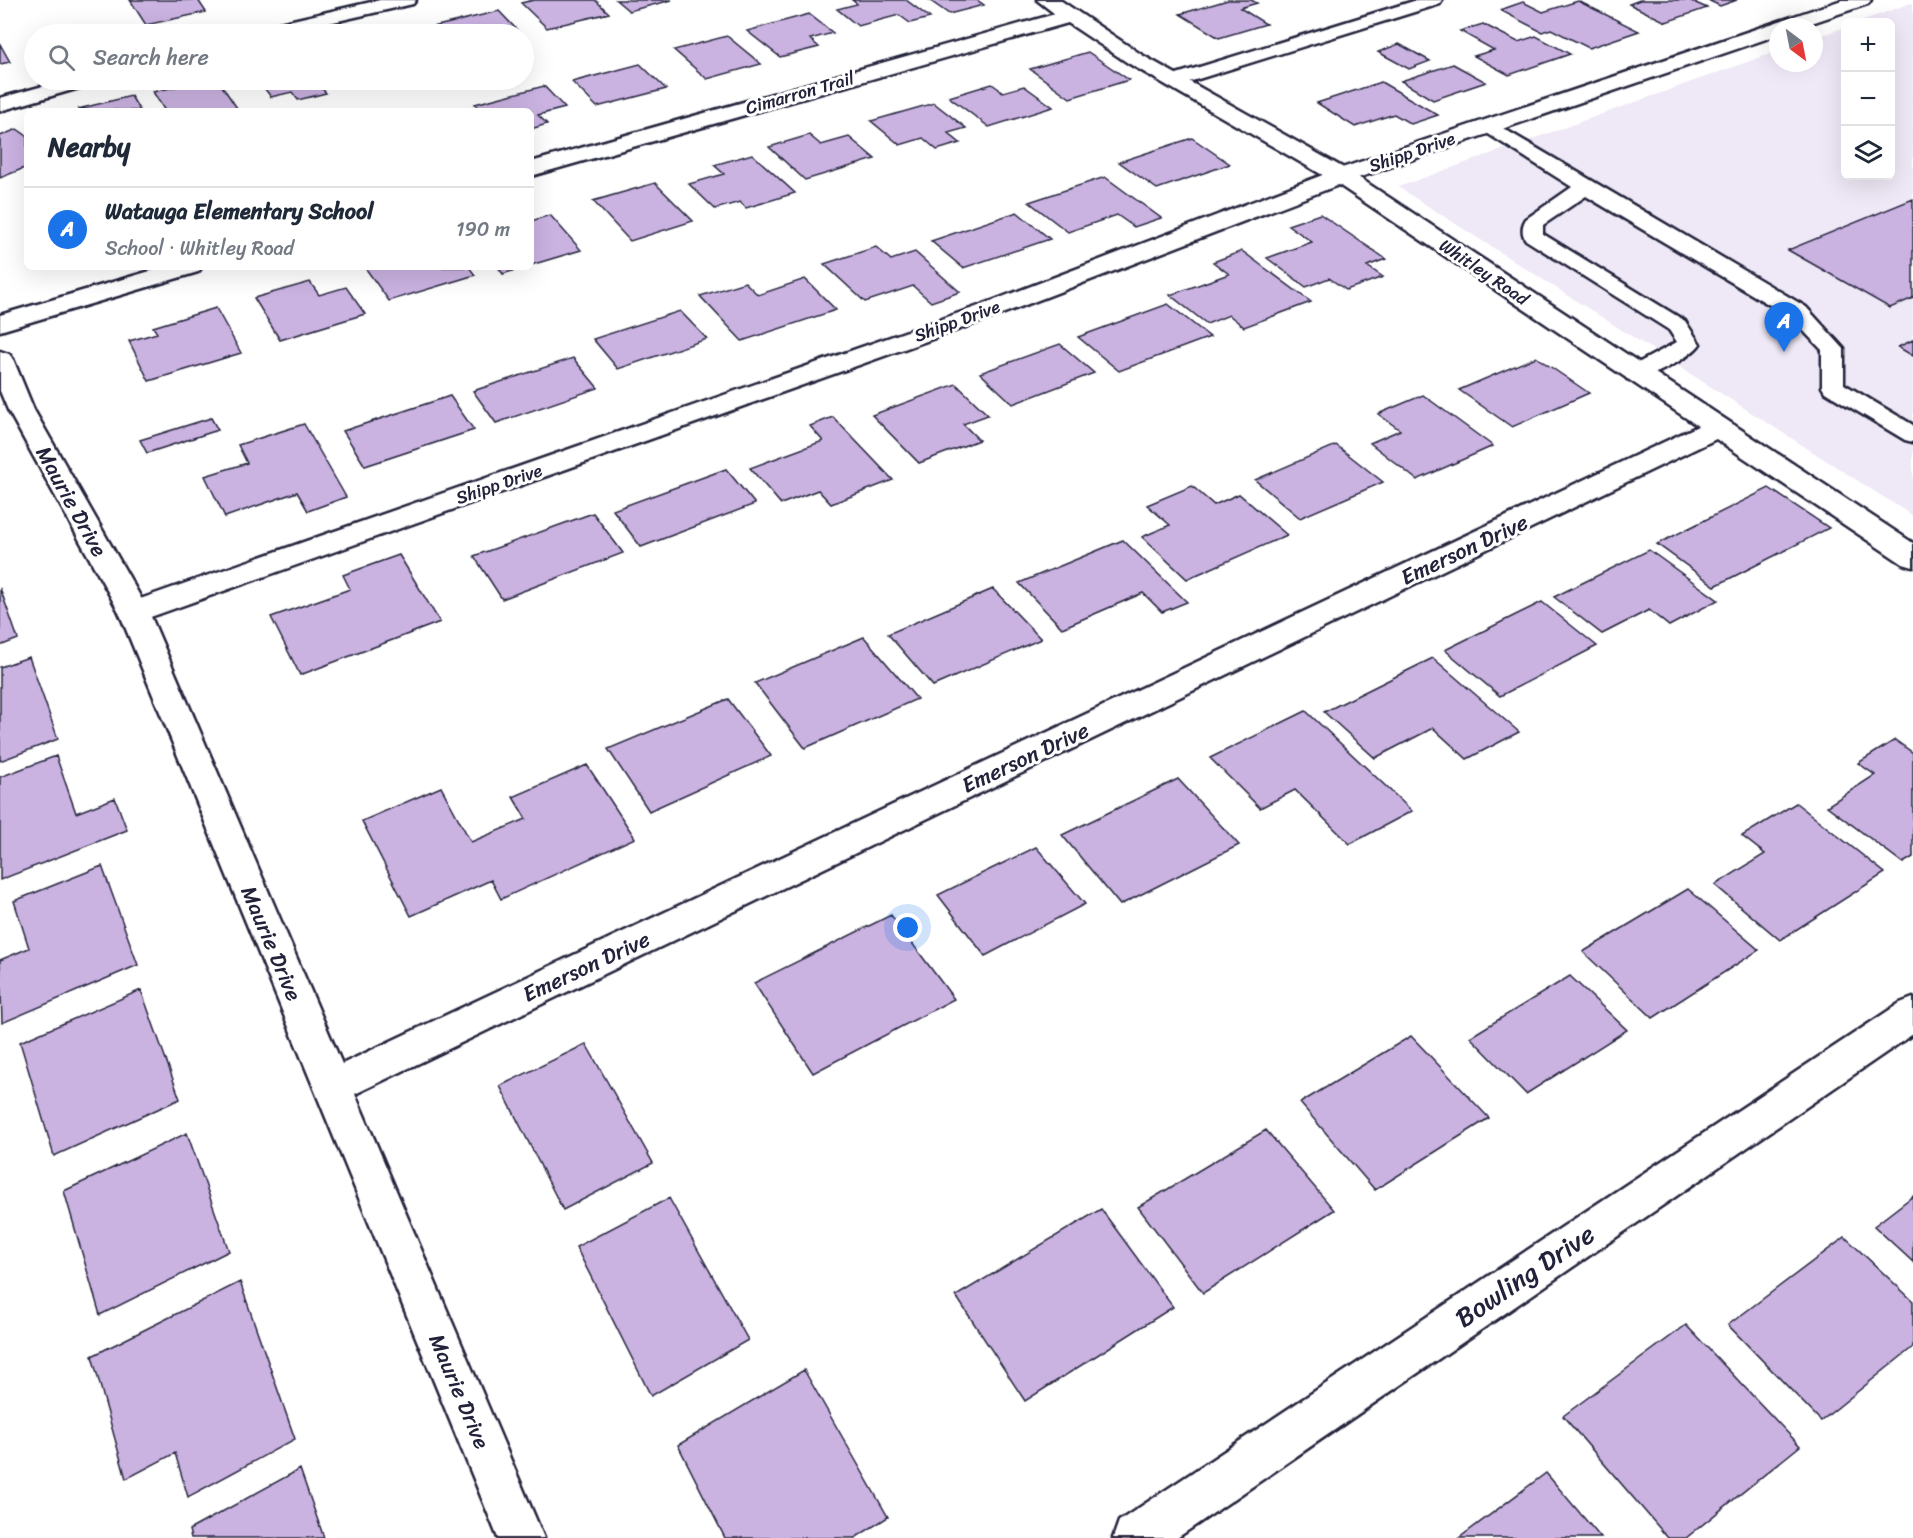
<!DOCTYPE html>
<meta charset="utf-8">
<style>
:root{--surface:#fff;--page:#f2f2f3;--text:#1f2937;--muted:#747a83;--line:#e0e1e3;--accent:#1a73e8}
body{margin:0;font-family:Sriracha,sans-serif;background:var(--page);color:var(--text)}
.controls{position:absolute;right:18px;top:18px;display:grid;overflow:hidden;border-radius:9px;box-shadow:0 6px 24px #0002}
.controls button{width:54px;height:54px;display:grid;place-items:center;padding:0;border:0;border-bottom:2px solid var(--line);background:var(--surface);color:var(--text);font:30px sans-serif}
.compass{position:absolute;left:1769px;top:18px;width:54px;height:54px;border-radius:50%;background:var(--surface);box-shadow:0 6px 24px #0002;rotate:148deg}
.you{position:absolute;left:908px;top:928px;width:21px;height:21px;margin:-15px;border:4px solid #fff;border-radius:50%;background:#1a73e8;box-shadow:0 0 0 9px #1a73e833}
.badge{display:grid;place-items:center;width:39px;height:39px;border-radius:50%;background:var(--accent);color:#fff;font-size:20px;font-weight:700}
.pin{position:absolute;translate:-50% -50px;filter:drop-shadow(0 2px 3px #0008)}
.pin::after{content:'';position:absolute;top:32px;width:21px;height:18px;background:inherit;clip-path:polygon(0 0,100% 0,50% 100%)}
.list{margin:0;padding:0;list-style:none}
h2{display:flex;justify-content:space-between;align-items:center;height:78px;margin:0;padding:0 24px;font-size:26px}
h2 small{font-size:20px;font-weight:400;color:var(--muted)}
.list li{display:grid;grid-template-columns:39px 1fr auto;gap:18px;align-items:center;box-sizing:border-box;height:84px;padding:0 24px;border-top:2px solid var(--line)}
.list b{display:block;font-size:22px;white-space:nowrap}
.list p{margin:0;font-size:20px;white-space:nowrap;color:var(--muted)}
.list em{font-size:20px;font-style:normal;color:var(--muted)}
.icon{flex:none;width:33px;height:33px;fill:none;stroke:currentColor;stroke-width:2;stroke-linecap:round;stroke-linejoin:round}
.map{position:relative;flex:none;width:1913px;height:1538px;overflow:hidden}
.search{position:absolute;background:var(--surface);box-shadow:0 6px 24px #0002;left:24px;top:24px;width:510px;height:66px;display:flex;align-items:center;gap:15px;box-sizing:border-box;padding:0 21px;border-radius:33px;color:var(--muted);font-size:22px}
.panel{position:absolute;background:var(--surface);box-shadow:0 6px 24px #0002;left:24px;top:108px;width:510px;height:162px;border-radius:9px}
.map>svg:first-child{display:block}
</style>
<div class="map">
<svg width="1913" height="1538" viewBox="0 0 1913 1538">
<rect width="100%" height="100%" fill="#fff"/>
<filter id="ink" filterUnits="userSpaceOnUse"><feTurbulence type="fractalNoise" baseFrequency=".0167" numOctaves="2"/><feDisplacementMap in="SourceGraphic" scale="12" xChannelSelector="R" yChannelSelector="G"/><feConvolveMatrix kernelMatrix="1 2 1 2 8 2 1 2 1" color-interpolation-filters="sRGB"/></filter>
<g filter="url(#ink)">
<!-- built -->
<path fill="#efe8f6" d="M 1911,3 L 1913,4 L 1913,516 L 1398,187 L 1778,51 L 1778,63 L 1814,63 L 1814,38 L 1845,27 L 1846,176 L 1890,176 L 1890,22 L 1858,22 Z"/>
<!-- building -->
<path fill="#cab2e1" stroke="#22223b" stroke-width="1.5" d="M 130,0 L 198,0 L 206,12 L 146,25 Z
M 534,0 L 595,0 L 609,13 L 547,28 L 521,3 Z
M 616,0 L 672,0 L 629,11 Z
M 852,0 L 906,0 L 930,18 L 910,23 L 899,15 L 858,26 L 837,9 L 857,4 Z
M 929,0 L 977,0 L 984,5 L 949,14 Z
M 1228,0 L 1251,0 L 1257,3 L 1240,8 L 1266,24 L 1219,38 L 1180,14 Z
M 1640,0 L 1689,0 L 1707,8 L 1666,22 L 1629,4 Z
M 1708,0 L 1737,0 L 1720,6 Z
M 1578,1 L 1639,31 L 1589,48 L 1551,29 L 1542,32 L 1500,10 L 1523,2 L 1543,12 Z
M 499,11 L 520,33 L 439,34 L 433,27 Z
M 809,14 L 833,33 L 810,39 L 819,47 L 780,57 L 747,31 Z
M 1483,24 L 1518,42 L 1536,36 L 1570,54 L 1509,75 L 1474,56 L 1494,50 L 1460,31 Z
M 727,36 L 761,64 L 707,79 L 674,50 Z
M 0,44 L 10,62 L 0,64 Z
M 1399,44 L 1430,61 L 1409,69 L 1378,52 Z
M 1088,52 L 1129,80 L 1070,98 L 1030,69 Z
M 640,64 L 666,89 L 597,107 L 572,82 Z
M 1453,64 L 1486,82 L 1433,100 L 1401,81 Z
M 204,80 L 218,80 L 237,108 L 224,111 L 165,111 L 153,92 Z
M 258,80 L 334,80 L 318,84 L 326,93 L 298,100 L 292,92 L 271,97 Z
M 1381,82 L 1438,115 L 1411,124 L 1394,114 L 1355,127 L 1317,103 Z
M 992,84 L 1003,92 L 1024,86 L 1053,107 L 989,127 L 949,97 Z
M 544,86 L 565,108 L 538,115 L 547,124 L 531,129 L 531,111 L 481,111 L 475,104 Z
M 131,96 L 140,111 L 78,109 Z
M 934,103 L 966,128 L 948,133 L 960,143 L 937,150 L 923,138 L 900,145 L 871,121 Z
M 17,129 L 27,136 L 27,167 L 0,178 L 0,136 Z
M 809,135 L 821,145 L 849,137 L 875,159 L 805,180 L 769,147 Z
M 1192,138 L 1230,164 L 1157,189 L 1119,162 Z
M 752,154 L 795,193 L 746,208 L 740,202 L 715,209 L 689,184 L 724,174 L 714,165 Z
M 1105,177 L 1161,218 L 1134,227 L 1117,215 L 1068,232 L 1029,202 Z
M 655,183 L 693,221 L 630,241 L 593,201 Z
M 1913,199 L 1913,298 L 1890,308 L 1788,250 Z
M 1017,212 L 1050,239 L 963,268 L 931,241 Z
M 1320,214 L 1386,259 L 1367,266 L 1383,277 L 1346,290 L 1329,278 L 1306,287 L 1267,258 L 1312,242 L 1288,225 Z
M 550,215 L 581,250 L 531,265 L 531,221 Z
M 876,247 L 891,260 L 915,252 L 960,292 L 931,302 L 913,286 L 865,302 L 824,264 Z
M 1242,251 L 1311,302 L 1244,327 L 1229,315 L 1207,324 L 1170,295 L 1229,274 L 1213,262 Z
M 374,267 L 469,267 L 475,275 L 389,301 L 366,269 Z
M 498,267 L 524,267 L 503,274 Z
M 805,279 L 836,310 L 742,341 L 700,296 L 745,282 L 758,295 Z
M 310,282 L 319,295 L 346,287 L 365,314 L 280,340 L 254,298 Z
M 1168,304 L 1210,337 L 1119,371 L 1078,337 Z
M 216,308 L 241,353 L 149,381 L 129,341 L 157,333 L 153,327 Z
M 680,311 L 707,339 L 618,369 L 593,339 Z
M 1913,340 L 1913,356 L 1898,347 Z
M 1060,344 L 1094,373 L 1013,404 L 980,373 Z
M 1536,357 L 1589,393 L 1512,427 L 1459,390 Z
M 573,358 L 598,388 L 496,423 L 473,391 Z
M 956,384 L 988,415 L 963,424 L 979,440 L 919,463 L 872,415 Z
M 1423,395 L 1493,446 L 1417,480 L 1370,443 L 1400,430 L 1378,414 Z
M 450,396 L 474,430 L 365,466 L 343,431 Z
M 833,417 L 893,480 L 831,504 L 818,490 L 781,504 L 750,468 L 823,441 L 810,426 Z
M 211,418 L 218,430 L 147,453 L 140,440 Z
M 304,424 L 346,497 L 308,511 L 297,492 L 225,517 L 205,476 L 247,463 L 238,445 Z
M 1336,445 L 1383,482 L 1300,518 L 1255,480 Z
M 726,469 L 755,504 L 641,547 L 613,510 Z
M 1192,486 L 1214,505 L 1239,494 L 1287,535 L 1187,579 L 1142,537 L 1170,525 L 1147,505 Z
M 1769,488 L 1829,528 L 1715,586 L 1657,544 Z
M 593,513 L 623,553 L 502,599 L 474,556 Z
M 1123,540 L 1187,602 L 1162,612 L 1143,593 L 1062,628 L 1019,583 Z
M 1649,550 L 1718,600 L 1669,626 L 1649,610 L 1602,634 L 1554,597 Z
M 399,555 L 440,622 L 300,675 L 271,617 L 350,589 L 343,575 Z
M 0,588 L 18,639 L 0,646 Z
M 993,589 L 1041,639 L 933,686 L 888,634 Z
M 1542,602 L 1597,646 L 1500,696 L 1445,650 Z
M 864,637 L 917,699 L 805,748 L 755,683 Z
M 29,657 L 58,739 L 0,761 L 0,667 Z
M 1433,658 L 1519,732 L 1467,759 L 1433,728 L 1375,758 L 1324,712 Z
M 728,699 L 771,756 L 649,811 L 608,749 Z
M 1306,711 L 1412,811 L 1350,844 L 1295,790 L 1260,808 L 1210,758 Z
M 1895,740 L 1913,753 L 1913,857 L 1903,863 L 1827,806 L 1875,775 L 1858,763 Z
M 56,756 L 76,813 L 115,798 L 127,830 L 0,880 L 0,777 Z
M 587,765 L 635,838 L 501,899 L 491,880 L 411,916 L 362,821 L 441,787 L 471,842 L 526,819 L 513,797 Z
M 1178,779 L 1239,845 L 1120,905 L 1062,835 Z
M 1796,803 L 1885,873 L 1780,940 L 1715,885 L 1765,854 L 1742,836 Z
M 1036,847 L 1085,904 L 985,956 L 938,895 Z
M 102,866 L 138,965 L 2,1023 L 0,960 L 29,948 L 14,901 Z
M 1688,889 L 1759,950 L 1653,1018 L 1583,952 Z
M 891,915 L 954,999 L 813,1073 L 754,983 Z
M 1570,976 L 1627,1030 L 1526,1094 L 1470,1037 Z
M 141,990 L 180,1099 L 54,1156 L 20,1042 Z
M 1411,1036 L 1489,1118 L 1375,1190 L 1300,1103 Z
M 586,1044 L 653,1163 L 563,1210 L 500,1086 Z
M 1266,1130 L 1334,1210 L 1203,1293 L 1138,1207 Z
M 187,1133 L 229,1251 L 100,1315 L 64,1191 Z
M 1913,1196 L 1913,1262 L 1874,1226 Z
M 669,1198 L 748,1340 L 651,1396 L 576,1247 Z
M 1101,1209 L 1173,1307 L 1025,1401 L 956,1296 Z
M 1845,1237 L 1913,1301 L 1913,1347 L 1821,1421 L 1728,1325 Z
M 240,1282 L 295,1439 L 188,1497 L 175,1453 L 126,1479 L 92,1356 Z
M 1686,1325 L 1800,1446 L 1686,1538 L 1668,1538 L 1563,1416 Z
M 804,1370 L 888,1517 L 855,1538 L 725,1538 L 678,1445 Z
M 300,1469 L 324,1538 L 191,1538 L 189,1530 Z
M 1546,1473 L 1601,1538 L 1459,1538 Z"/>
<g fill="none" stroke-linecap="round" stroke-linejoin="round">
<!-- service casing -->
<g stroke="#22223b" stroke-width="5">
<path id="service" d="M 1417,0 L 1442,0 L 1440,4 L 1179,85 L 1173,86 L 1164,81 L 1167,77 Z
M 1489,120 L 1806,307 L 1844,349 L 1844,384 L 1913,425 L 1913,442 L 1905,440 L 1825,392 L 1822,387 L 1822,350 L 1790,317 L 1586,196 L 1543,225 L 1543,234 L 1685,321 L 1700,344 C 1690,358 1644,383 1627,379 L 1624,374 L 1627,369 L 1677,342 L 1669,330 L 1526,240 C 1521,234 1522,225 1526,219 L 1572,187 L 1482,130 L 1480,126 L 1482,122 Z"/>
</g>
<!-- minor casing -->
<g stroke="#22223b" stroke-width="5">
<path id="minor" d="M 380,0 L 416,0 L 413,4 L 280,34 L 246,34 L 249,30 Z
M 1037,0 L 1060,0 L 1142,55 L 1349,171 L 1913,543 L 1913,567 L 1903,564 L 1716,439 L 355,1094 L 544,1538 L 498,1538 L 119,612 L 8,410 L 0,391 L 0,351 L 9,354 L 13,359 L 34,410 L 149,612 L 342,1064 L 1698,426 L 1333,181 L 1128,63 L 1068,23 L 531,176 L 531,162 L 1055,14 Z
M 65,80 L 96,80 L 93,84 L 0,111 L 0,98 Z
M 164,267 L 202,267 L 198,272 L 0,331 L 0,315 Z
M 1913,998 L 1913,1034 L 1177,1538 L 1113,1538 L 1119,1521 L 1900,1003 Z"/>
</g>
<!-- tertiary casing -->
<g stroke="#22223b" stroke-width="5">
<path id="tertiary" d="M 1842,0 L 1871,0 L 1868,4 L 1800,27 L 1778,27 L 1778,35 L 1349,181 L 994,317 L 145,619 L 134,622 L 123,619 L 119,612 L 123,605 L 976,307 L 1333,171 Z"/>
</g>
<!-- service -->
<use href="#service" fill="#fff" fill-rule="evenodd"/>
<!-- minor -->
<use href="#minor" fill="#fff" fill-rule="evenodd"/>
<!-- tertiary -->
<use href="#tertiary" fill="#fff" fill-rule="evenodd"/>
</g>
</g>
<g text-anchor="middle" stroke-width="6" stroke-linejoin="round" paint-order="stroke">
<!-- far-street labels -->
<g font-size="18" fill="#22223b" stroke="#fff">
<text transform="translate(800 93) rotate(-16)" y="6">Cimarron Trail</text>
<text transform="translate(1412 152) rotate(-19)" y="6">Shipp Drive</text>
<text transform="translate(1484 272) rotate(34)" y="6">Whitley Road</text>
<text transform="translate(957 321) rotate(-20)" y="6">Shipp Drive</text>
<text transform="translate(499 484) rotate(-19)" y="6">Shipp Drive</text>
</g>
<!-- street labels -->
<g font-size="22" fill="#22223b" stroke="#fff">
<text transform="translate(72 501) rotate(61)" y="8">Maurie Drive</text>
<text transform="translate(1464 549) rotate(-25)" y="8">Emerson Drive</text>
<text transform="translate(1025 757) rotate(-25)" y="8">Emerson Drive</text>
<text transform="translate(272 943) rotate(67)" y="8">Maurie Drive</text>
<text transform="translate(586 966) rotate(-25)" y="8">Emerson Drive</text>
<text transform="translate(460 1391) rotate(67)" y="8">Maurie Drive</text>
</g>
<!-- near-street labels -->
<g font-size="27" fill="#22223b" stroke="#fff">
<text transform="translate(1525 1276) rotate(-34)" y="9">Bowling Drive</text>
</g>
</g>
</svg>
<div class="controls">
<button>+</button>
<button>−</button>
<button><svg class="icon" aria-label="layers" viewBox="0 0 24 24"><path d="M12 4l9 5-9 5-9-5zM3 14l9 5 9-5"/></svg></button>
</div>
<svg class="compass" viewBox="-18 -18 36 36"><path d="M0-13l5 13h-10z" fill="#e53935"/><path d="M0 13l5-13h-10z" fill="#747a83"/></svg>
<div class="you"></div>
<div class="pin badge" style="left:1784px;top:352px">A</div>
<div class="search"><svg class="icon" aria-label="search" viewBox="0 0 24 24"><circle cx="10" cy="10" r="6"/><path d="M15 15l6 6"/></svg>Search here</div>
<section class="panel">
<h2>Nearby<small></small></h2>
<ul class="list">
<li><span class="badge">A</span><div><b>Watauga Elementary School</b><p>School · Whitley Road</p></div><em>190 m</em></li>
</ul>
</section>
</div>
